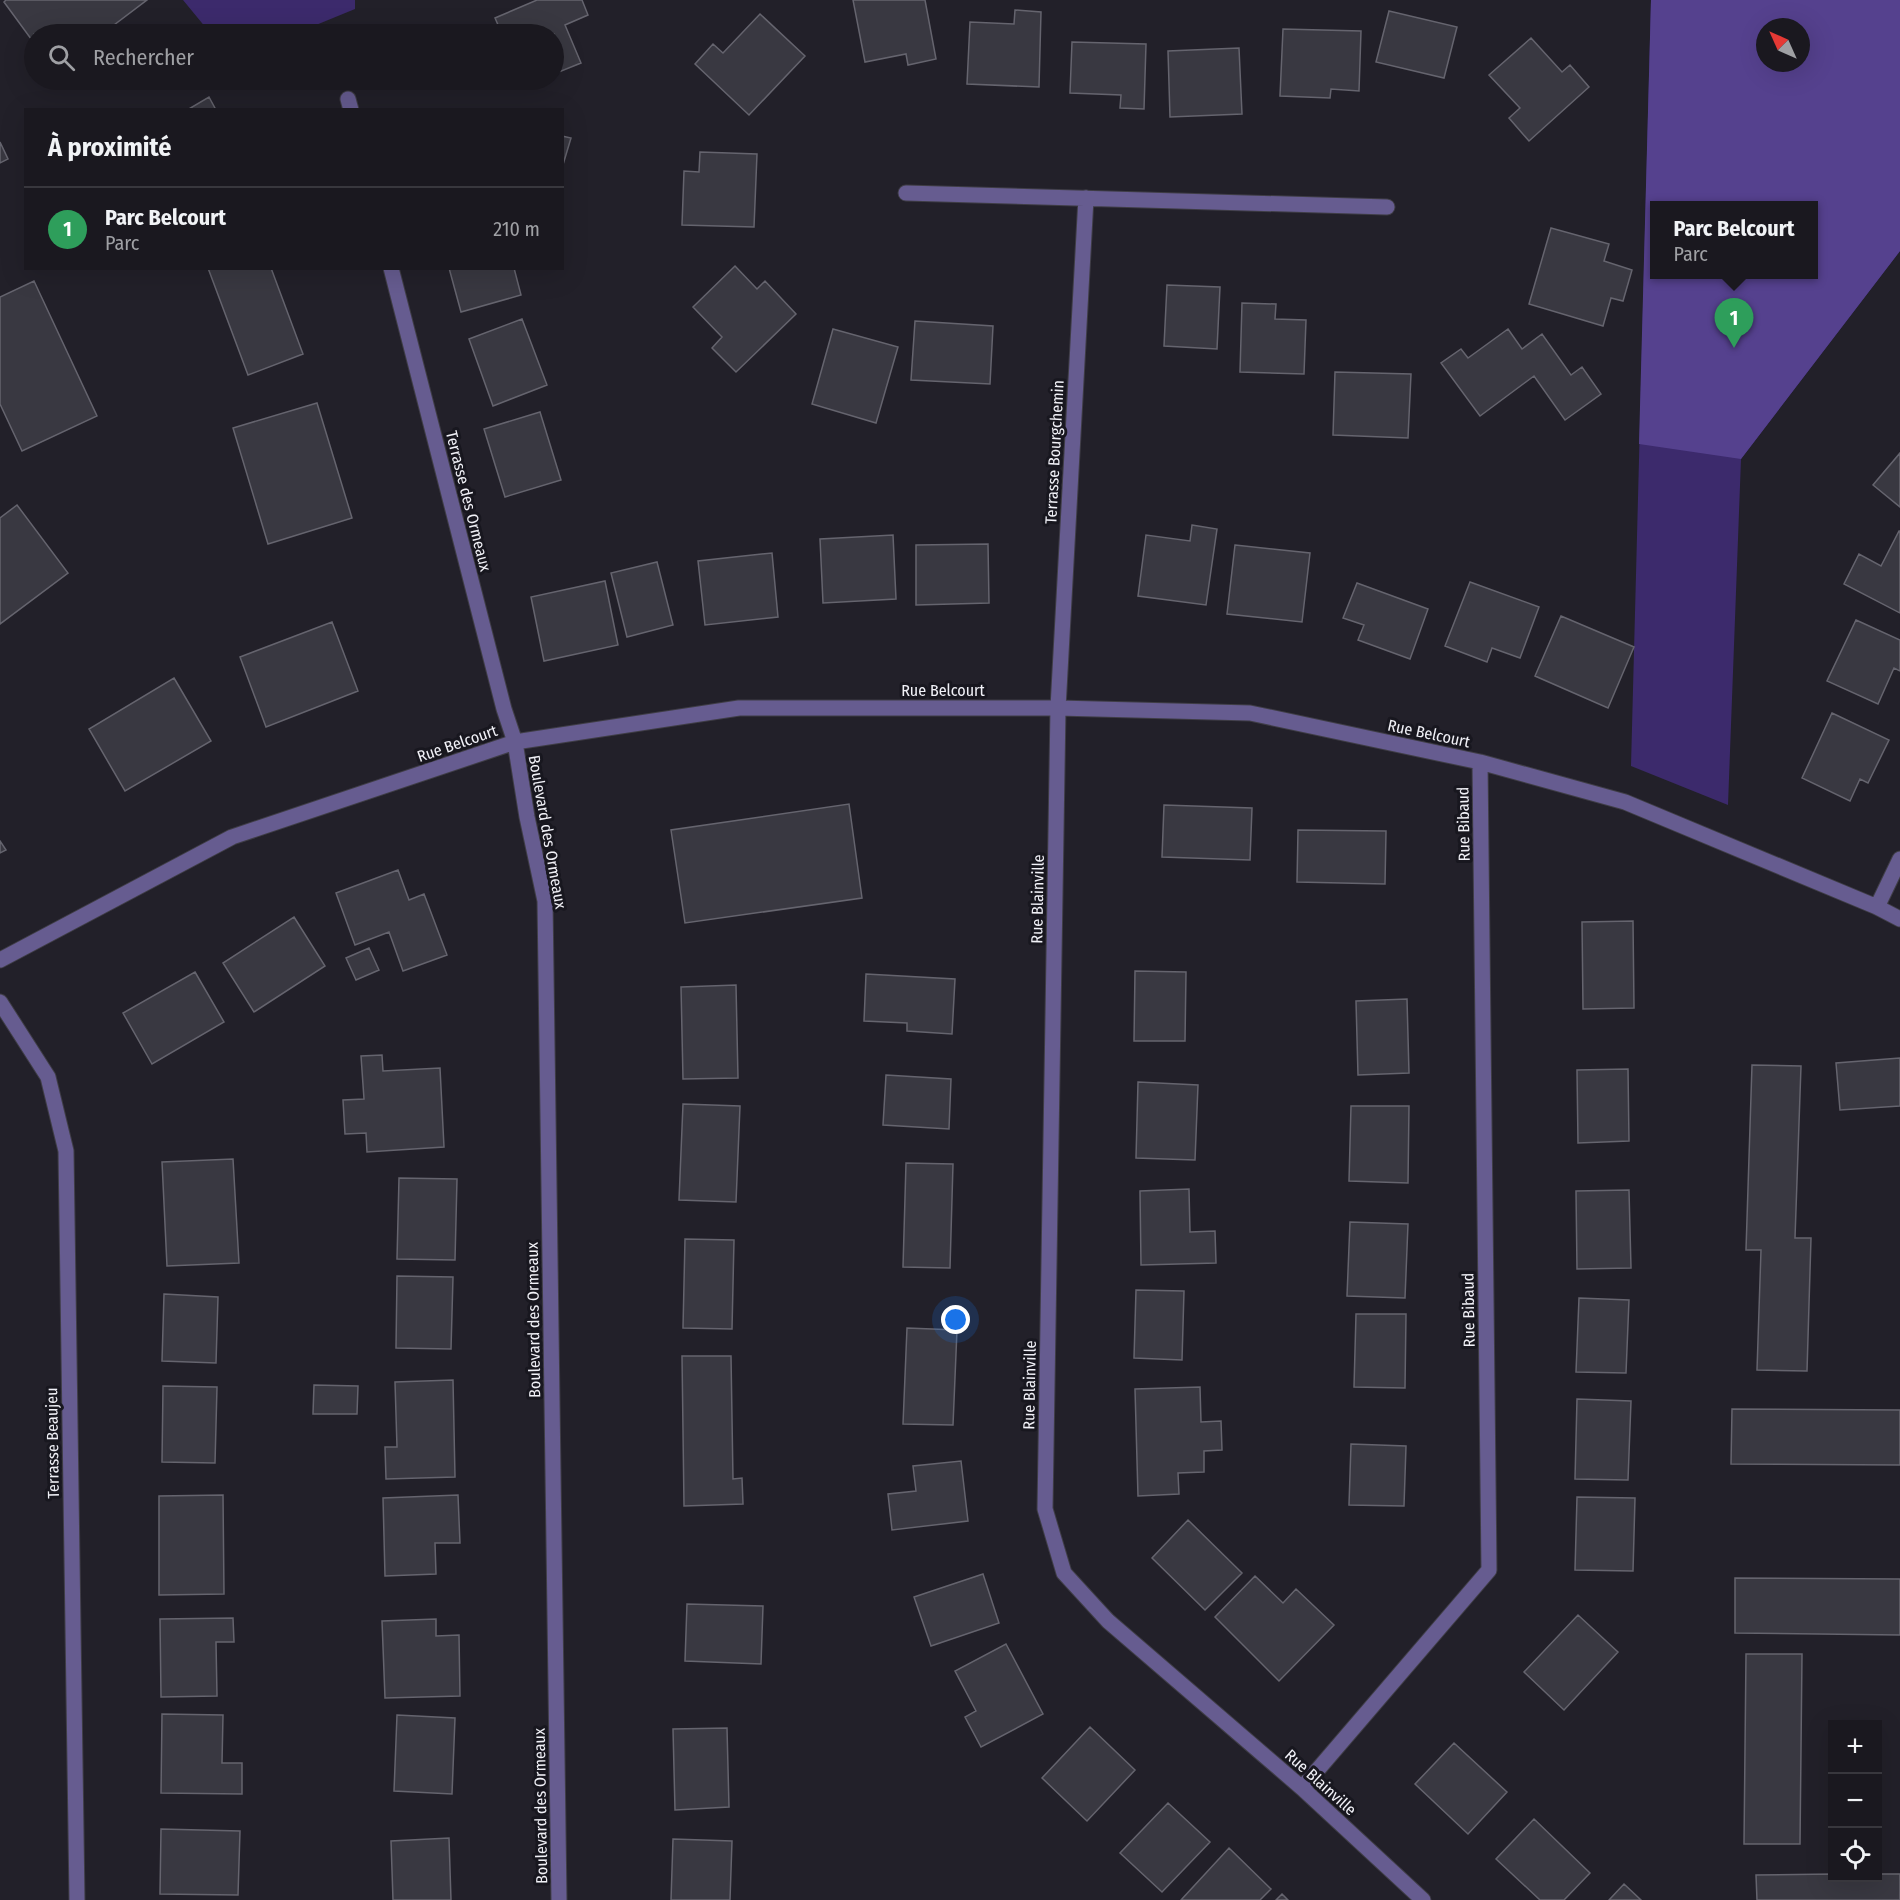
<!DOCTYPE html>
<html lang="fr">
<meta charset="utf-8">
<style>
:root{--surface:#1a181f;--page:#232128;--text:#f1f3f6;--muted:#9fa0a4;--line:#38373d;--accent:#d93025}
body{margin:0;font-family:"Fira Sans Condensed",sans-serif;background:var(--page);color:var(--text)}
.controls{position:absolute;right:18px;bottom:18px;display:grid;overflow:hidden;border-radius:0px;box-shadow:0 6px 24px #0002}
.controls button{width:54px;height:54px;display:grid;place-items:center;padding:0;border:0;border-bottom:2px solid var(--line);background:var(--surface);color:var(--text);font:30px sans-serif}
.compass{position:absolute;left:1756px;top:18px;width:54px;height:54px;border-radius:50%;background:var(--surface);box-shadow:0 6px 24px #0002;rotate:315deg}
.you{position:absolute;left:956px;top:1320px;width:21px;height:21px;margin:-15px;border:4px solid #fff;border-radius:50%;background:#1a73e8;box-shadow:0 0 0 9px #1a73e833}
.badge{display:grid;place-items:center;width:39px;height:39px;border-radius:50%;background:var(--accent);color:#fff;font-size:20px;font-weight:700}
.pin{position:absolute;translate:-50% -50px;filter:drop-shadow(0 2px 3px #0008)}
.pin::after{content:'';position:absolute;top:32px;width:21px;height:18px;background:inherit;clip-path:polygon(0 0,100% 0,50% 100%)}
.popup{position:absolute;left:1650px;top:201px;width:168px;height:78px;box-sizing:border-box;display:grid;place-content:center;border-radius:0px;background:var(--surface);filter:drop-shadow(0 2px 4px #0005);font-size:20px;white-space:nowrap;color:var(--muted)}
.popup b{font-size:22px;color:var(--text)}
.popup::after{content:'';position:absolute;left:50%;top:100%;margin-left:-12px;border:12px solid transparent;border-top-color:var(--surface)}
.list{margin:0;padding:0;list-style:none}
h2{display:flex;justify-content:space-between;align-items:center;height:78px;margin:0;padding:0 24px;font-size:26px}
h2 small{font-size:20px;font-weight:400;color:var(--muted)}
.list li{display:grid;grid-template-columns:39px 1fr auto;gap:18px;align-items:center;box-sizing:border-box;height:84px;padding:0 24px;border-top:2px solid var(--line)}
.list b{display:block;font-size:22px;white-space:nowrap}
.list p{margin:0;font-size:20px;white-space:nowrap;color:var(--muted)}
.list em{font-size:20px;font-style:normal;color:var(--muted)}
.icon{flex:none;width:33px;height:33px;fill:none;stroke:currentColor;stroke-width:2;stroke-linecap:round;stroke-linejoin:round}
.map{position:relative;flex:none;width:1900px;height:1900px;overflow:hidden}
.search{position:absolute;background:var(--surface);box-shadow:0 6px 24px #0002;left:24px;top:24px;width:540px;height:66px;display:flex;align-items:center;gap:15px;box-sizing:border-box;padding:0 21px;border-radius:33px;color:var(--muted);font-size:22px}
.panel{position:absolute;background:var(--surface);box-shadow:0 6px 24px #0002;left:24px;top:108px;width:540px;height:162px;border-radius:0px}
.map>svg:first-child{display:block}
</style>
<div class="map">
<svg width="1900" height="1900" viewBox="0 0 1900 1900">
<rect width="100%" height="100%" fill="#222029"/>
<!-- green -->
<path fill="#3c2a6c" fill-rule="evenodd" d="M 183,0 L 355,0 L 355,9 L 294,34 L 211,34 Z
M 1651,0 L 1900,0 L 1900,251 L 1741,459 L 1728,805 L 1631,766 ZM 1765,27 L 1801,27 L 1801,63 L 1765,63 ZM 1654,206 L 1814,206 L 1814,274 L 1654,274 Z"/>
<!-- forest -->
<path fill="#55418e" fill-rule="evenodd" d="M 1651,0 L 1900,0 L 1900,251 L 1741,459 L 1639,444 ZM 1765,27 L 1801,27 L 1801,63 L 1765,63 ZM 1654,206 L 1814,206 L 1814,274 L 1654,274 Z"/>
<!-- building -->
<path fill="#393841" stroke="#65646e" stroke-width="1.5" d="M 6,0 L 147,0 L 102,34 L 34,34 L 34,43 L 4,2 Z
M 537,0 L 582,0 L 588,15 L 565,25 L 581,63 L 554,74 L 554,34 L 502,34 L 495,18 Z
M 853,0 L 925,0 L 936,59 L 908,65 L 906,54 L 865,62 Z
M 1015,10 L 1041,12 L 1039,87 L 967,84 L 970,22 L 1014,24 Z
M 1389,11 L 1457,27 L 1444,78 L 1376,62 Z
M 760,14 L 805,56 L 749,115 L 695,64 L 713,44 L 723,53 Z
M 1283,29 L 1361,31 L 1359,91 L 1331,89 L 1330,98 L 1280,96 Z
M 1531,38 L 1562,72 L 1570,65 L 1589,87 L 1529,141 L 1509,118 L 1520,108 L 1489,75 Z
M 1072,42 L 1146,44 L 1144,109 L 1120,108 L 1121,95 L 1070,93 Z
M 1239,48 L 1242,114 L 1170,117 L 1168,51 Z
M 520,80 L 541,80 L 524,87 Z
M 209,97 L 216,110 L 187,110 Z
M 562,136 L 571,138 L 562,168 Z
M 0,142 L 8,159 L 0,163 Z
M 700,152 L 757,154 L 754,227 L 682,225 L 684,171 L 699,172 Z
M 1551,228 L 1609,244 L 1604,261 L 1632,270 L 1623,301 L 1611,298 L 1603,326 L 1529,304 Z
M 735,266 L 757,289 L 765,281 L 796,314 L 736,372 L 712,348 L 722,337 L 693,307 Z
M 208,268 L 271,268 L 303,354 L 248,375 Z
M 449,268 L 514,268 L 521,295 L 461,312 Z
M 34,281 L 97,416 L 22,451 L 0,404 L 0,297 Z
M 1167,285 L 1220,287 L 1217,349 L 1164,346 Z
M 1242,303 L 1276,304 L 1275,319 L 1306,320 L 1304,374 L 1240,372 Z
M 522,319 L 547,385 L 493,406 L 469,339 Z
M 915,321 L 993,326 L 990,384 L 911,380 Z
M 833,329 L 898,347 L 876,423 L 812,404 Z
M 1508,329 L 1522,349 L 1542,334 L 1571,375 L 1582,367 L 1601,394 L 1565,420 L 1534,376 L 1480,416 L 1441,363 L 1461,349 L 1468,358 Z
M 1335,372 L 1411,374 L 1408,438 L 1333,435 Z
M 317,403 L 352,518 L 268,544 L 233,428 Z
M 540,412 L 561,480 L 505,497 L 484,429 Z
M 1900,453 L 1900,507 L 1873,485 Z
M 17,505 L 68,573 L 0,624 L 0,518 Z
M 1192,525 L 1217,529 L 1206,605 L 1138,596 L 1146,535 L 1190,541 Z
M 1899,531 L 1900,531 L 1900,613 L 1844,584 L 1859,554 L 1881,566 Z
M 893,535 L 896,599 L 823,603 L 820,539 Z
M 988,544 L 989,603 L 916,605 L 916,545 Z
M 1235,545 L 1310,553 L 1302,622 L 1227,614 Z
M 772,553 L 778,617 L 705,625 L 698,561 Z
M 657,562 L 673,625 L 627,637 L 611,573 Z
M 605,581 L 618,645 L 544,661 L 531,597 Z
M 1470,582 L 1539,607 L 1520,658 L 1492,648 L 1487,662 L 1445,646 Z
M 1357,583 L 1428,609 L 1410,659 L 1358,640 L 1364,625 L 1343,618 Z
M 1561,616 L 1634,647 L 1608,708 L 1535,676 Z
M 1856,620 L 1900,640 L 1900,671 L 1894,668 L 1878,704 L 1827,681 Z
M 332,622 L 358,691 L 266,727 L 240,657 Z
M 174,678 L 211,741 L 125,791 L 89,729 Z
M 1832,713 L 1889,740 L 1868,783 L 1860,779 L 1850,801 L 1802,778 Z
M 849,804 L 862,898 L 685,923 L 671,830 Z
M 1164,805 L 1252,808 L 1250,860 L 1162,857 Z
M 1298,830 L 1386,831 L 1385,884 L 1297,882 Z
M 0,841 L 6,850 L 0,853 Z
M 398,870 L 409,900 L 424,894 L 447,955 L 403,971 L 389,932 L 355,945 L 336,893 Z
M 294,917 L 325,966 L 254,1012 L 223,963 Z
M 1633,921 L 1634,1008 L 1583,1009 L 1582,922 Z
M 369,948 L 379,970 L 356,980 L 346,958 Z
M 1135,971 L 1186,972 L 1185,1041 L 1134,1041 Z
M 195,972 L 224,1022 L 152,1064 L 123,1013 Z
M 866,974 L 955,979 L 952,1034 L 907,1031 L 907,1023 L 864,1021 Z
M 736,985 L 738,1078 L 683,1079 L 681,987 Z
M 1407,999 L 1409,1073 L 1358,1075 L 1356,1001 Z
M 382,1055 L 383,1071 L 440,1068 L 444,1147 L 367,1152 L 366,1133 L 345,1134 L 343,1100 L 364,1099 L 361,1056 Z
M 1900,1058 L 1900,1106 L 1840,1110 L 1836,1063 Z
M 1752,1065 L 1801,1066 L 1795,1238 L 1811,1238 L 1807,1371 L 1757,1370 L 1761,1250 L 1746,1250 Z
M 1628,1069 L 1629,1141 L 1578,1143 L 1577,1070 Z
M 886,1075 L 951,1079 L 949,1129 L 883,1125 Z
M 1138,1082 L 1198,1085 L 1195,1160 L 1136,1158 Z
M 683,1104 L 740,1106 L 736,1202 L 679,1200 Z
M 1351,1106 L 1409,1106 L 1408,1183 L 1349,1181 Z
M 233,1159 L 239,1263 L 167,1266 L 162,1162 Z
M 906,1163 L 953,1164 L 950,1268 L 903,1267 Z
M 399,1178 L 457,1179 L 455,1260 L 397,1259 Z
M 1189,1189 L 1190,1232 L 1215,1231 L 1216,1263 L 1141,1265 L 1140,1191 Z
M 1629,1190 L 1631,1268 L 1577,1269 L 1576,1191 Z
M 1350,1222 L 1408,1224 L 1405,1298 L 1347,1296 Z
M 685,1239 L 734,1240 L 732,1329 L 683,1328 Z
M 397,1276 L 453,1277 L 451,1349 L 396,1348 Z
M 1136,1290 L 1184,1291 L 1182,1360 L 1134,1358 Z
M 164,1294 L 218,1297 L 216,1363 L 162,1361 Z
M 1579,1298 L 1629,1300 L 1626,1373 L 1576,1372 Z
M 1356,1314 L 1406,1314 L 1405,1388 L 1354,1387 Z
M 907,1328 L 957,1330 L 953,1425 L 903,1424 Z
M 682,1356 L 731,1356 L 733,1479 L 742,1478 L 743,1504 L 684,1506 Z
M 453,1380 L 455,1477 L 386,1479 L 385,1447 L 397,1447 L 395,1382 Z
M 314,1385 L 358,1386 L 357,1414 L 313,1414 Z
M 163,1386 L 217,1387 L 215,1463 L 162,1462 Z
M 1200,1387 L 1201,1422 L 1221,1421 L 1222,1450 L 1204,1451 L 1204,1472 L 1178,1473 L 1179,1494 L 1138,1496 L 1135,1389 Z
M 1577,1399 L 1631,1401 L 1628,1480 L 1575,1479 Z
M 1732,1409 L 1900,1410 L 1900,1465 L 1731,1464 Z
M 1351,1444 L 1406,1446 L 1404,1506 L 1349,1505 Z
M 961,1461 L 968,1521 L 892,1530 L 888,1494 L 916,1491 L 913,1466 Z
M 223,1495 L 224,1594 L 159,1595 L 159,1496 Z
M 458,1495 L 460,1543 L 435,1543 L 436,1574 L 385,1576 L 383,1498 Z
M 1577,1497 L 1635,1498 L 1633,1571 L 1575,1570 Z
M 1188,1520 L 1242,1573 L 1205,1610 L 1152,1558 Z
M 983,1574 L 999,1623 L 931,1646 L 914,1597 Z
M 1255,1576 L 1283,1603 L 1296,1589 L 1334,1625 L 1279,1681 L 1215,1617 Z
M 1735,1578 L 1900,1579 L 1900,1635 L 1735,1633 Z
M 687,1604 L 763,1606 L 761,1664 L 685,1661 Z
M 1578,1615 L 1618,1652 L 1564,1710 L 1524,1672 Z
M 233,1618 L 234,1642 L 216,1642 L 217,1696 L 161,1697 L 160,1619 Z
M 436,1619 L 436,1636 L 459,1635 L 460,1696 L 385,1698 L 382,1621 Z
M 1006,1644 L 1043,1714 L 981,1747 L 965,1717 L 976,1711 L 955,1671 Z
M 1746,1654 L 1802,1654 L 1800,1844 L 1744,1844 Z
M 162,1714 L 223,1715 L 222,1763 L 242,1763 L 242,1794 L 161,1793 Z
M 397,1715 L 455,1718 L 452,1794 L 394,1791 Z
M 1090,1727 L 1135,1770 L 1087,1821 L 1042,1778 Z
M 727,1728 L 729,1807 L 675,1810 L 673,1729 Z
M 1454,1743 L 1507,1792 L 1468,1834 L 1415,1784 Z
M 1168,1803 L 1210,1842 L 1162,1892 L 1120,1853 Z
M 1534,1819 L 1590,1873 L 1564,1900 L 1540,1900 L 1496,1859 Z
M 161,1829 L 240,1831 L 238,1895 L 160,1894 Z
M 449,1838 L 451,1900 L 393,1900 L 391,1841 Z
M 673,1839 L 732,1841 L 730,1900 L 671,1900 Z
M 1229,1848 L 1271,1889 L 1260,1900 L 1181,1900 Z
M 1832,1874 L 1832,1878 L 1878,1878 L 1878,1874 L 1900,1874 L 1900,1900 L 1757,1900 L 1756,1875 Z
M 1624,1884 L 1641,1900 L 1609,1900 Z
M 1282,1894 L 1288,1900 L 1276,1900 Z"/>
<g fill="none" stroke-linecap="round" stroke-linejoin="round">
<!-- minor casing -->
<g stroke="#3f3d46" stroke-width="17">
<path id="minor" d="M 348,99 L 351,110
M 906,193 L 1387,207
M 1086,198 L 1058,708 L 1045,1509 L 1064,1573 L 1108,1621 L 1302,1788 L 1423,1900
M 391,268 L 504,709 L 515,742 L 527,817 L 545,901 L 559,1900
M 1877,907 L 1900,859
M 0,960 L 232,837 L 515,742 L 739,708 L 1058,708 L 1250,713 L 1480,762 L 1625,802 L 1877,907 L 1900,919
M 0,1002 L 48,1077 L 66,1151 L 77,1900
M 1302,1788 L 1489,1570 L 1480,762"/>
</g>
<!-- minor -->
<use href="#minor" stroke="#665c90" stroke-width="15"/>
</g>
<g text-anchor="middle" stroke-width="6" stroke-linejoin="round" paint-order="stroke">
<!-- street labels -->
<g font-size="16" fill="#f1f1f7" stroke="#18171f">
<text transform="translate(1054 452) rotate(-87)" y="6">Terrasse Bourgchemin</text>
<text transform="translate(469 501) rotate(76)" y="6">Terrasse des Ormeaux</text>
<text x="943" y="696">Rue Belcourt</text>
<text transform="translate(1429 733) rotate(12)" y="6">Rue Belcourt</text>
<text transform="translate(457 743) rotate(-19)" y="6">Rue Belcourt</text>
<text transform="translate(1463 824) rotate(-91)" y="6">Rue Bibaud</text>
<text transform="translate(548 832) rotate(80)" y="6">Boulevard des Ormeaux</text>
<text transform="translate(1037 899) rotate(-89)" y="6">Rue Blainville</text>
<text transform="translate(1468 1310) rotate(-91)" y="6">Rue Bibaud</text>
<text transform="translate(533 1320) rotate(-91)" y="6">Boulevard des Ormeaux</text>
<text transform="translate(1029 1385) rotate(-89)" y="6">Rue Blainville</text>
<text transform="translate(52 1443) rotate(-91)" y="6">Terrasse Beaujeu</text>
<text transform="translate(1321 1782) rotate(42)" y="6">Rue Blainville</text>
<text transform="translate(540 1806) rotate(-91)" y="6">Boulevard des Ormeaux</text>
</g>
</g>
</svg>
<div class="controls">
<button>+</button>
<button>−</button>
<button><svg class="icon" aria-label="locate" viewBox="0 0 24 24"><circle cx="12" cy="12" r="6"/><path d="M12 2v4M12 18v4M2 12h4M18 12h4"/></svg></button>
</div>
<svg class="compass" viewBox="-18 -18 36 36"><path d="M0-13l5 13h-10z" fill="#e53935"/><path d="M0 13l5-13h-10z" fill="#9fa0a4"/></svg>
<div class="you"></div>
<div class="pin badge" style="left:1734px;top:348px;background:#2e9e5b">1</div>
<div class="popup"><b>Parc Belcourt</b>Parc</div>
<div class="search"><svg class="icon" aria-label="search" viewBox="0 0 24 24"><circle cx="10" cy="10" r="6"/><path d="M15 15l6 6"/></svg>Rechercher</div>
<section class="panel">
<h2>À proximité<small></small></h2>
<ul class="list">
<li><span class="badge" style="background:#2e9e5b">1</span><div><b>Parc Belcourt</b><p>Parc</p></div><em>210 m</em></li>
</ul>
</section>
</div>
